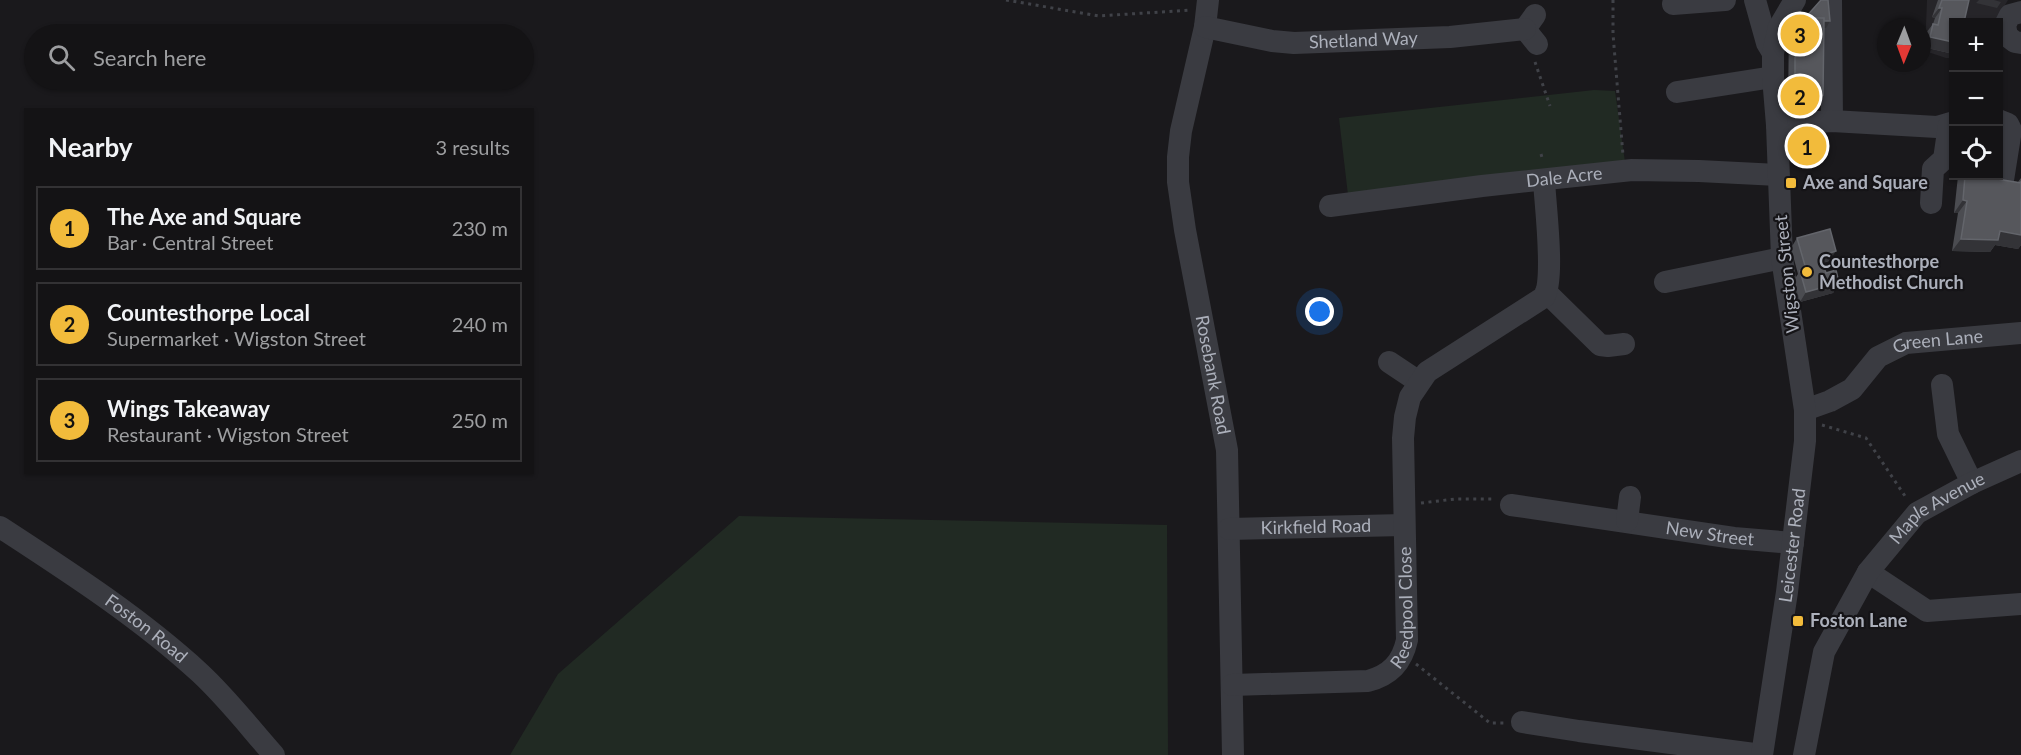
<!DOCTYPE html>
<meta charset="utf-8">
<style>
:root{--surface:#141315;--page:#212022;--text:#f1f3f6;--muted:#9d9ea0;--line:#333234;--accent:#f2bb3b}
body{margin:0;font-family:Lato,sans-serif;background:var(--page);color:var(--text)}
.controls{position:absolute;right:18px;top:18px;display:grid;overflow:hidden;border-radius:0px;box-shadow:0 2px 4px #0004}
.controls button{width:54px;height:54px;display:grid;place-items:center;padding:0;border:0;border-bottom:2px solid var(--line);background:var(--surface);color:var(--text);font:30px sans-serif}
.compass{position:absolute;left:1877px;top:18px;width:54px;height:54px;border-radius:50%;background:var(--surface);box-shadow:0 2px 4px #0004;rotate:181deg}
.you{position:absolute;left:1320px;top:312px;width:21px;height:21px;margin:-15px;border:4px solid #fff;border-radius:50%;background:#1a73e8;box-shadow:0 0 0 9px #1a73e833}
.badge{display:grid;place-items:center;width:39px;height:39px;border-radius:50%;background:var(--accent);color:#111;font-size:20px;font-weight:700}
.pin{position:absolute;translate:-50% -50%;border:3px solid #fff;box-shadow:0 2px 6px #0006}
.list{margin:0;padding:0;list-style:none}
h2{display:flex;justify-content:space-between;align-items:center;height:78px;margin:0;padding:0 24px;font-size:26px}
h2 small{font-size:20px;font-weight:400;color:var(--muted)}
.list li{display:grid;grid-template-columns:39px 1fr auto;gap:18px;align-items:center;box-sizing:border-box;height:84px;margin:0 12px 12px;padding:0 12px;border:2px solid var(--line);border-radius:0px}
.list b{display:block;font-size:22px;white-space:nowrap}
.list p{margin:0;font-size:20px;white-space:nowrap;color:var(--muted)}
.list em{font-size:20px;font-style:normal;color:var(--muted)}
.icon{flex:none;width:33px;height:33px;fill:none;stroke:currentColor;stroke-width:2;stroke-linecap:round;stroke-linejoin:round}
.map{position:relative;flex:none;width:2021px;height:755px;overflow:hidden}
.search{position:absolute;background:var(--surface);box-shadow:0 2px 4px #0004;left:24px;top:24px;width:510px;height:66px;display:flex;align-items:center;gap:15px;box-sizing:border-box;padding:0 21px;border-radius:33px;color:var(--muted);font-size:22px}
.panel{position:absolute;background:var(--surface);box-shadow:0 2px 4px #0004;left:24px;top:108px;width:510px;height:366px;border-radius:0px}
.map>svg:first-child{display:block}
</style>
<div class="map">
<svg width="2021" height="755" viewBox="0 0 2021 755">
<rect width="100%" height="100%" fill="#1a191c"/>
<!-- built -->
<path fill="#262529" d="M 1927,0 L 2008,0 L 1995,22 L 1954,22 L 1953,58 L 1946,58 L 1925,51 Z"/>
<!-- green -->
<path fill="#212a23" d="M 1594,90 L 1615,91 L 1625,162 L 1348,195 L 1339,118 Z
M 739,516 L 1167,525 L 1168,755 L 510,755 L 558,674 Z"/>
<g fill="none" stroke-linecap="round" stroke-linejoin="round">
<!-- path -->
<path stroke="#404248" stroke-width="3" stroke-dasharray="3 4.5" stroke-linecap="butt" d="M 1006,0 L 1099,16 L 1191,10
M 1613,0 L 1613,34 L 1623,155
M 1535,62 L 1550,106
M 1541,154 L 1543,161
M 1822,425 L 1866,438 L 1907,499
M 1421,503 L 1455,499 L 1495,499
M 1416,664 L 1490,723 L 1505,723"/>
<!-- minor -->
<g stroke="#3a3b41" stroke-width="22">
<path id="s1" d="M 1208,0 L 1205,27 L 1181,131 L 1178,157 L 1178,182 L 1185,230 L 1227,450 L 1233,755"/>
<path d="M 1755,0 L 1767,43 L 1773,53"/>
<path d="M 1831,0 L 1832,121"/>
<path d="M 1673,4 L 1725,0"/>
<path d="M 2021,12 L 2010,15 L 2005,25 L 2007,36 L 2015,42 L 2021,43"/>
<path d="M 1535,15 L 1525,29 L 1537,44"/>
<path id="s2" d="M 1205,27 L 1272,41 L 1294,43 L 1450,37 L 1525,29"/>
<path d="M 1677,92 L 1773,77"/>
<path d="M 1777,125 L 1832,121 L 1937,127 L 1954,122"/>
<path d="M 1976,176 L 1978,180 C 1987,186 1996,189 2003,180 L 2011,130 L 2008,124 L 1998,120"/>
<path d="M 1931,203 L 1933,169 L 1944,159 L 1949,125"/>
<path id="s3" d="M 1330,206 L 1482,186 L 1632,170 L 1699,171 L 1778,175"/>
<path d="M 1665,282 L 1782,258"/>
<path d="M 1546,292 L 1600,345 L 1608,346 L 1624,344"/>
<path d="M 1389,362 L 1419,382"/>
<path d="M 1942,385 L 1948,434 L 1972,483"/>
<path id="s4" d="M 1805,410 L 1830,401 L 1852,389 L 1878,357 L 1906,343 L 2021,333"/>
<path id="s5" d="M 1511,505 L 1734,538 L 1793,543"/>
<path d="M 1627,521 L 1630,497"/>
<path id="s6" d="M 0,527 C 69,572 139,617 200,673 C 227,698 250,728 274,755"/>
<path id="s7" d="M 1229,529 L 1404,525"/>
<path d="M 1868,572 L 1927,611 L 2021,604"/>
<path id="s8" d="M 1232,685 L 1368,681 C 1390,675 1402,663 1407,640 L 1403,438 L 1405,417 L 1410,397 L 1427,372 L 1544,297 C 1555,279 1545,204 1544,180"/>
<path d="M 1522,722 L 1579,731 L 1762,755"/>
<path id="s9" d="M 1762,755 L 1787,592 L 1805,441 L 1805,410 L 1782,258 L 1777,125 L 1773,77 L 1773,53 L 1779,27 L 1795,0"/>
<path id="s10" d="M 1804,755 L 1824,652 L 1868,572 L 1917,513 L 1972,483 L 2021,461"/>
</g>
</g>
<!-- wall -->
<path fill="#4b4c51" d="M 1938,0 L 1969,0 L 1953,22 L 1949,53 L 1923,47 L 1926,33 L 1933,24 L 1935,18 L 1932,17 Z
M 1795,18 L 1826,28 L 1824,28 L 1823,95 L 1817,104 L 1788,104 L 1789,27 Z
M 1958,176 L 1979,176 L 2018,182 L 2021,178 L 2021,245 L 2018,249 L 1995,245 L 1990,252 L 1952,251 L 1958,213 L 1954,213 Z
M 1797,238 L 1829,261 L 1823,263 L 1826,273 L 1839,283 L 1833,293 L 1800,302 L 1794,280 L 1798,274 L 1791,248 Z"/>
<!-- shaded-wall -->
<path fill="#333337" d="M 1979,0 L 1994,0 L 2001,2 L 1997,8 L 1976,3 Z
M 1939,8 L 1942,8 L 1935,18 L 1932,17 Z
M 1802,21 L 1830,21 L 1826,28 L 1798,27 Z
M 1930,37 L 1953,42 L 1953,46 L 1949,53 L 1923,47 Z
M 1795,95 L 1823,95 L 1817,104 L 1788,104 Z
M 1963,200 L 1967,201 L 1958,213 L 1954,213 Z
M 2000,231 L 2021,235 L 2021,245 L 2018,249 L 1995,245 L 1990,252 L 1952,251 L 1961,239 Z
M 1836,251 L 1829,261 L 1814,265 L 1821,256 Z
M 1839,283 L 1833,293 L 1800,302 L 1806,292 Z"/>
<!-- building -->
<path fill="#56575c" stroke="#63656b" stroke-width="1.5" d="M 1821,0 L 1828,0 L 1830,21 L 1824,21 L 1824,18 L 1805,18 Z
M 1942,0 L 1969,0 L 1964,22 L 1953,22 L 1953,42 L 1930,37 L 1933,24 L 1938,25 L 1942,8 L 1939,8 Z
M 1795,18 L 1824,18 L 1823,95 L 1795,95 Z
M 1965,176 L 1979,176 L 2021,183 L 2021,181 L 2021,235 L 2000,231 L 1998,240 L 1961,239 L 1967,201 L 1963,200 Z
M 1830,229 L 1836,251 L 1821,256 L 1826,273 L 1836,270 L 1839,283 L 1806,292 L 1800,271 L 1806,269 L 1797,238 Z"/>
<!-- markers -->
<g fill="#f2bb3b" stroke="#151417" stroke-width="2">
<rect x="1785" y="177" width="12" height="12" rx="3"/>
<circle cx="1807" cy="272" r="6"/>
<rect x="1792" y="615" width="12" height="12" rx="3"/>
</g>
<g text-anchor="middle" stroke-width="4.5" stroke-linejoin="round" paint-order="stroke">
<!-- street labels -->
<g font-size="18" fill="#acb0bb" stroke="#151417">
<text dy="6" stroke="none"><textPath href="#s2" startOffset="160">Shetland Way</textPath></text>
<text dy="6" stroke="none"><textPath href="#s3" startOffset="236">Dale Acre</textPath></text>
<text transform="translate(1787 274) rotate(-96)" y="6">Wigston Street</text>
<text dy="6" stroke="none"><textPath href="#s4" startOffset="156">Green Lane</textPath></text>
<text dy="6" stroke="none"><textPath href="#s1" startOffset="381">Rosebank Road</textPath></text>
<text dy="6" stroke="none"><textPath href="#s10" startOffset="292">Maple Avenue</textPath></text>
<text dy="6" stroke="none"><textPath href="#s7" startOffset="87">Kirkfield Road</textPath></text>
<text dy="6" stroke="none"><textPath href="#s5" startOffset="201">New Street</textPath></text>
<text dy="6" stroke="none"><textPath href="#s9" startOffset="212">Leicester Road</textPath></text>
<text dy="6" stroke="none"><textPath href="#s8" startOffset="228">Reedpool Close</textPath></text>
<text dy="6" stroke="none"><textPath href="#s6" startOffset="178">Foston Road</textPath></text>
</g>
<!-- poi labels -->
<g font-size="18" font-weight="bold" fill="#acb0bb" stroke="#151417" text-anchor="start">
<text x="1803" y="189">Axe and Square</text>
<text x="1819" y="268">Countesthorpe<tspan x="1819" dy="21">Methodist Church</tspan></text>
<text x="1810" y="627">Foston Lane</text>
</g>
</g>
</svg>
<div class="controls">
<button>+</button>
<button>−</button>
<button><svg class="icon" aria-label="locate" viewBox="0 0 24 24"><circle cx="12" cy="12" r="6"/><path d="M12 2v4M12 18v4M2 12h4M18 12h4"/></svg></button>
</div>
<svg class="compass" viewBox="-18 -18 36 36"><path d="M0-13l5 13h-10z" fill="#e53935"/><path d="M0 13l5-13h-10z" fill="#9d9ea0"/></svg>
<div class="you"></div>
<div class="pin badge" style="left:1807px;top:146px">1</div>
<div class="pin badge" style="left:1800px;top:96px">2</div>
<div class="pin badge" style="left:1800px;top:34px">3</div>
<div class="search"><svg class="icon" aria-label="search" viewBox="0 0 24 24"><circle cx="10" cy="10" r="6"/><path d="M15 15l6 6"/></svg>Search here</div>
<section class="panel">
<h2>Nearby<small>3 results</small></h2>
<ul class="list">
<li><span class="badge">1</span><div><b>The Axe and Square</b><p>Bar · Central Street</p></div><em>230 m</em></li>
<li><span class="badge">2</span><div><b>Countesthorpe Local</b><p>Supermarket · Wigston Street</p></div><em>240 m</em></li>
<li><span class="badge">3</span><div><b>Wings Takeaway</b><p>Restaurant · Wigston Street</p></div><em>250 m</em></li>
</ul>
</section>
</div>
